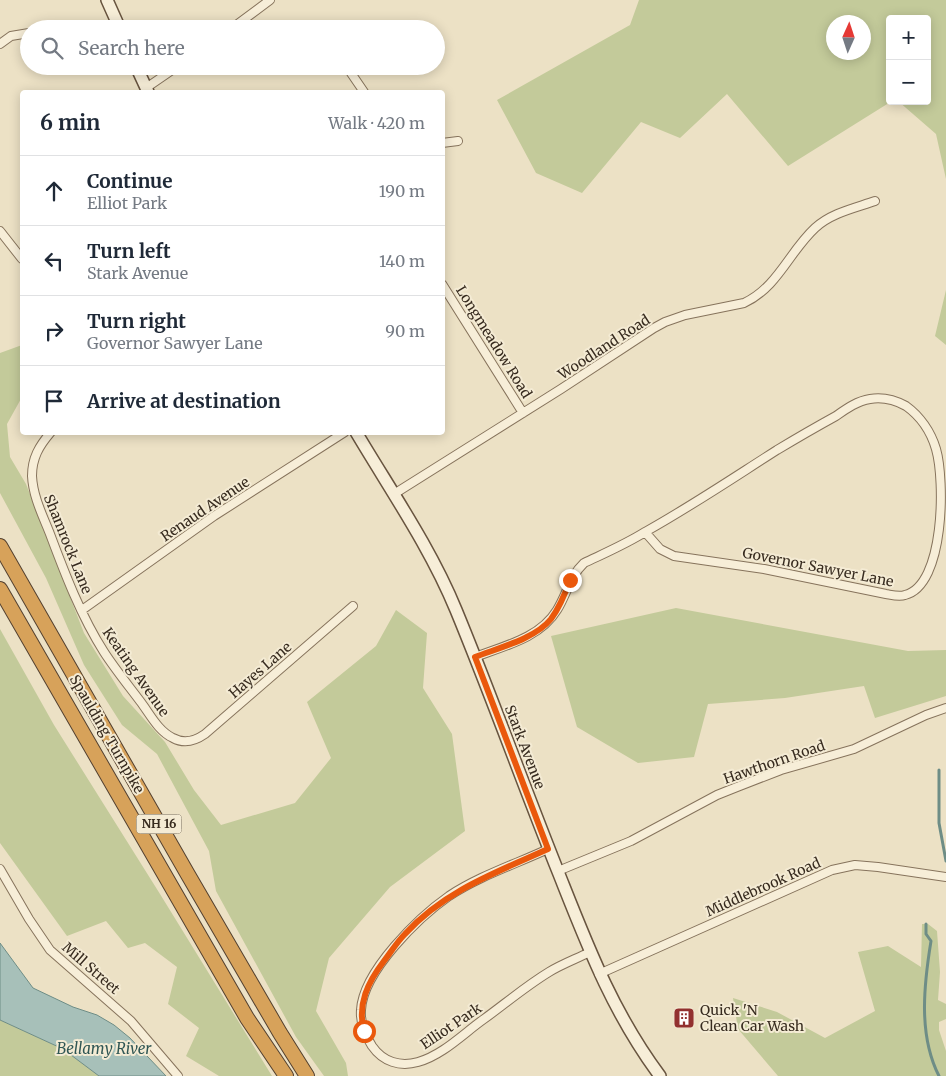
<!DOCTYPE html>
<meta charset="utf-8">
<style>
:root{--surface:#fff;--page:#f6f6f7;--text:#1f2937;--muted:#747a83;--line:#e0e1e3}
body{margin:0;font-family:Merriweather,serif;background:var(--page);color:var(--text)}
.controls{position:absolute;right:15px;top:15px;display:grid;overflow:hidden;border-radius:5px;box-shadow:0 2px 12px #0003}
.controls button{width:45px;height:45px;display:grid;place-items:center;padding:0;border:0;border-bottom:1px solid var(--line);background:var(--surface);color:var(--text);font:25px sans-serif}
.compass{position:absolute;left:826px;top:15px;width:45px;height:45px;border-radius:50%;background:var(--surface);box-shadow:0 2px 12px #0003;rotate:3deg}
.stop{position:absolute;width:15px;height:15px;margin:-11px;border:4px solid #ea580c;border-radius:50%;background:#fff}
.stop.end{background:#ea580c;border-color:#fff;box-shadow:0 1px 5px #0008}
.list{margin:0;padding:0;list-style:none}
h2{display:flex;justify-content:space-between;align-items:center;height:65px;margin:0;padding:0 20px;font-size:21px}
h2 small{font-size:16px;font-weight:400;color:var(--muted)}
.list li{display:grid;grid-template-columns:32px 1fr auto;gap:15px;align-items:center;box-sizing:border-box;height:70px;padding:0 20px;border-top:1px solid var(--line)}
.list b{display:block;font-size:19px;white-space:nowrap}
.list p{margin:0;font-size:16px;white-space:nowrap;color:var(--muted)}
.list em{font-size:16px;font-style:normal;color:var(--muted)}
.icon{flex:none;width:28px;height:28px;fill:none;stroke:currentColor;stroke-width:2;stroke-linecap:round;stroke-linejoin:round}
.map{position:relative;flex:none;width:946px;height:1076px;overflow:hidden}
.search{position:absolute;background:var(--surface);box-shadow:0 2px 12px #0003;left:20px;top:20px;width:425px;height:55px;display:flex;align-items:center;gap:12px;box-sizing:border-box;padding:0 18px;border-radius:28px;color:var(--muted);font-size:19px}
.panel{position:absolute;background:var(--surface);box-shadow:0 2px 12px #0003;left:20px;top:90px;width:425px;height:345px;border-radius:5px}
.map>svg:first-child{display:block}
</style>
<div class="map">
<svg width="946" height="1076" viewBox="0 0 946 1076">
<rect width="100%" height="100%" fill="#ece1c5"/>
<!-- green -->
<path fill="#c3ca9a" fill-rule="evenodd" d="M 639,0 L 946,0 L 946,179 L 936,134 L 898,101 L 927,101 L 927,19 L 890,19 L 890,101 L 892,101 L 788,166 L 727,94 L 680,138 L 641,122 L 582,193 L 536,173 L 497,100 L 630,25 ZM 834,22 L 864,22 L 864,52 L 834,52 Z
M 946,290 L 946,345 L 935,336 Z
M 22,345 L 22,397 L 7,424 L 10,457 L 26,484 L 84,633 L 123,696 L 165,742 L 194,790 L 221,825 L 295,803 L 331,758 L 307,702 L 376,646 L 396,610 L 427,633 L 423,688 L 452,734 L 465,831 L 390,887 L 329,958 L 316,1011 L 346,1063 L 348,1076 L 324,1076 L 296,1037 L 216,891 L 209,851 L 157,754 L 122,725 L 84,665 L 46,578 L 0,493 L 0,353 Z
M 676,608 L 908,651 L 946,650 L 946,696 L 875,718 L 864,686 L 785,698 L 708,704 L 694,757 L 638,763 L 577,727 L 551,636 Z
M 0,629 L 54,725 L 160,894 L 272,1076 L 219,1076 L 186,1056 L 199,1028 L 168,1004 L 177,967 L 145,943 L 128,948 L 106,921 L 67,936 L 0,843 Z
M 922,924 L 928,924 L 937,931 L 940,972 L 938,1000 L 946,1004 L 946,1019 L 939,1022 L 939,1030 L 946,1051 L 946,1076 L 778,1076 L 738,1029 L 733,998 L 777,1012 L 825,1038 L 875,1011 L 858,952 L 888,946 L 921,967 Z
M 0,1020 L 63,1049 L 99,1076 L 0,1076 Z"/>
<!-- water -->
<path fill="#a7c0b9" stroke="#6e8d86" d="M 0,943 L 33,988 L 73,1007 L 97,1015 L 114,1025 L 130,1038 L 166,1076 L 99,1076 L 63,1049 L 0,1020 Z"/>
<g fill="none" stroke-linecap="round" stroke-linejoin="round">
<!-- stream -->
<path stroke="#6e8d86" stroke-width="3" d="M 939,770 L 939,823 L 946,861
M 926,924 L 926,934 L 931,941 C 924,984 918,1035 939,1076"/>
<!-- minor casing -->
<g stroke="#86735c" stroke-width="10">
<path id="minor" d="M 231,29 L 270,0
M 0,44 L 11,36 L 29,33
M 351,73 L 364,92
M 146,88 L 178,66
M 442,143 L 458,141
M 0,231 L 22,259
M 442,284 L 523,413
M 51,432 C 39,446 32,458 32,476 C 33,497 43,516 50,534 C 65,574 81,616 104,652 C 115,669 128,685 140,701 C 150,714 158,731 173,738 C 184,744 195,741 205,734 L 353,606
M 394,494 L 561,389 L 654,328 L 665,322 L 685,315 L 744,303 C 778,287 789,252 815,228 C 831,213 855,208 875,201
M 82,610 L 214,516 L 345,432
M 475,657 C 504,646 540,638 557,610 C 567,594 570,576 584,563 C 605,553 626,544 645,532 C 690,507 733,478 777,450 C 797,438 816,427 836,416 C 846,409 857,401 870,399 C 882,397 895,400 906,406 C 920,416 931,432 936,449 C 945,480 945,585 905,595 C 899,597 892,595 886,594 L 764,569 L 674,556 L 660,549 L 645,532
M 548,849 C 516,864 479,876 449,896 C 419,917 363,971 361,1010 C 360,1023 365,1035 372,1046 C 383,1062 400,1067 418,1062 C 443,1055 464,1033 484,1019 C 506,1003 526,986 549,972 C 562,964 576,959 590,952
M 0,869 L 29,919 L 50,950 L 131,1021 L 178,1076
M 558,871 L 631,841 L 717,795 L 737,787 L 781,770 L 854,749 L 926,715 L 946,708
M 599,974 L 832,870 L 855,865 L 878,867 L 946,877"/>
</g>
<!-- secondary casing -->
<g stroke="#68543f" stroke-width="14">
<path id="secondary" d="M 107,0 L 120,29
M 136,66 L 148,92
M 356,432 C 391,491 430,547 456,610 C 492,697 524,787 559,874 C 588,947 613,1013 660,1076"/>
</g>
<!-- motorway casing -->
<g stroke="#544130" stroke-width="16">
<path id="motorway" d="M 0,546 L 187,873 L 280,1033 L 307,1076
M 0,589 L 247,1018 L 286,1076"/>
</g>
<!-- minor -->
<use href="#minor" stroke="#f7eed8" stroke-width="8"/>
<!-- secondary -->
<use href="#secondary" stroke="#f7eed8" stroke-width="11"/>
<!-- motorway -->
<use href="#motorway" stroke="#d7a25a" stroke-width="14"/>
</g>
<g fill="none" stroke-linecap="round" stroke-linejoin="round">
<!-- route -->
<path stroke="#ea580c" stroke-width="6" d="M 364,1031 C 357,1004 368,982 384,961 C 391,952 397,942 405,934 C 444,891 497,872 548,849 L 475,657 C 498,648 535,639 551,619 C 560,607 565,594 570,580"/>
</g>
<!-- icons -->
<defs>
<g id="building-square" transform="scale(1.125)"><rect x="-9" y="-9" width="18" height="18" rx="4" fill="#92302f" stroke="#f4ebd4"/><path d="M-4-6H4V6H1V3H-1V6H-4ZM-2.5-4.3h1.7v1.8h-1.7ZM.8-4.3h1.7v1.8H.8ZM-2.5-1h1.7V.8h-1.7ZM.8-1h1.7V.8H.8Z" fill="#fff"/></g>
</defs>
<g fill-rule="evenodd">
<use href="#building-square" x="684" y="1018"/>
</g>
<g text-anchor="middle" stroke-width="4" stroke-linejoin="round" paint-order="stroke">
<!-- shield labels -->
<rect fill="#f4ebd4" stroke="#706555" stroke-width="1" x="136.5" y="814.5" width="45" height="19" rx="4"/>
<g font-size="12" font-weight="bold" fill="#372b1f">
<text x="159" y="828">NH 16</text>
</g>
<!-- street labels -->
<g font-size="14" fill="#372b1f" stroke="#f4ebd4">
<text transform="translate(494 342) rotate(58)" y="5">Longmeadow Road</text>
<text transform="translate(604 347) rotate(-33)" y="5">Woodland Road</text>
<text transform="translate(205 509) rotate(-34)" y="5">Renaud Avenue</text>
<text transform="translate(68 544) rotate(68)" y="5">Shamrock Lane</text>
<text transform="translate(818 567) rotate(11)" y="5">Governor Sawyer Lane</text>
<text transform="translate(260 670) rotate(-41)" y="5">Hayes Lane</text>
<text transform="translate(136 672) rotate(55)" y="5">Keating Avenue</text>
<text transform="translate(107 734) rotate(60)" y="5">Spaulding Turnpike</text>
<text transform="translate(525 747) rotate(69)" y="5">Stark Avenue</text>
<text transform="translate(774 762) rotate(-19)" y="5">Hawthorn Road</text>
<text transform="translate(763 887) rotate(-24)" y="5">Middlebrook Road</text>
<text transform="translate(91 968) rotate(41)" y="5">Mill Street</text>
<text transform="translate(451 1026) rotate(-34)" y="5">Elliot Park</text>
</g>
<!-- poi labels -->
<g font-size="14" fill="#372b1f" stroke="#f4ebd4" text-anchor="start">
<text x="700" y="1015">Quick 'N<tspan x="700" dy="16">Clean Car Wash</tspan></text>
</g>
<!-- water labels -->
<g font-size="15" font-style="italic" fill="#2f5654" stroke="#f4ebd4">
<text x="104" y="1054">Bellamy River</text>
</g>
</g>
</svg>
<div class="controls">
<button>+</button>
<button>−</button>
</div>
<svg class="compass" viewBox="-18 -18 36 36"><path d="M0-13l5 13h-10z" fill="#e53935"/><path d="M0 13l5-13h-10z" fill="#747a83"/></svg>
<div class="stop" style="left:364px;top:1031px"></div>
<div class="stop end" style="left:570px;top:580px"></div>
<div class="search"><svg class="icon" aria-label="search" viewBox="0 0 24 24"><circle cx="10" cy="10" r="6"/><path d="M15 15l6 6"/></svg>Search here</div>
<section class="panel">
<h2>6 min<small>Walk · 420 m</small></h2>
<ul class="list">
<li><svg class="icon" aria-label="ahead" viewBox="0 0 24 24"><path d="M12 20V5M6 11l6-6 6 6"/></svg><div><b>Continue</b><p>Elliot Park</p></div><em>190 m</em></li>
<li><svg class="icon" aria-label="left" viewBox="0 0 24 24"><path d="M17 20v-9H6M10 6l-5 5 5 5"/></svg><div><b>Turn left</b><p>Stark Avenue</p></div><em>140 m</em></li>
<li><svg class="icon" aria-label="right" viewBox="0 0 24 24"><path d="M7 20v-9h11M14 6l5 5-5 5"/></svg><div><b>Turn right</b><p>Governor Sawyer Lane</p></div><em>90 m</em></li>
<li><svg class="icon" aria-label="arrive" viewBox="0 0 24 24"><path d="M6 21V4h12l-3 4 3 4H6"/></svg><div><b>Arrive at destination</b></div></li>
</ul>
</section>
</div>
